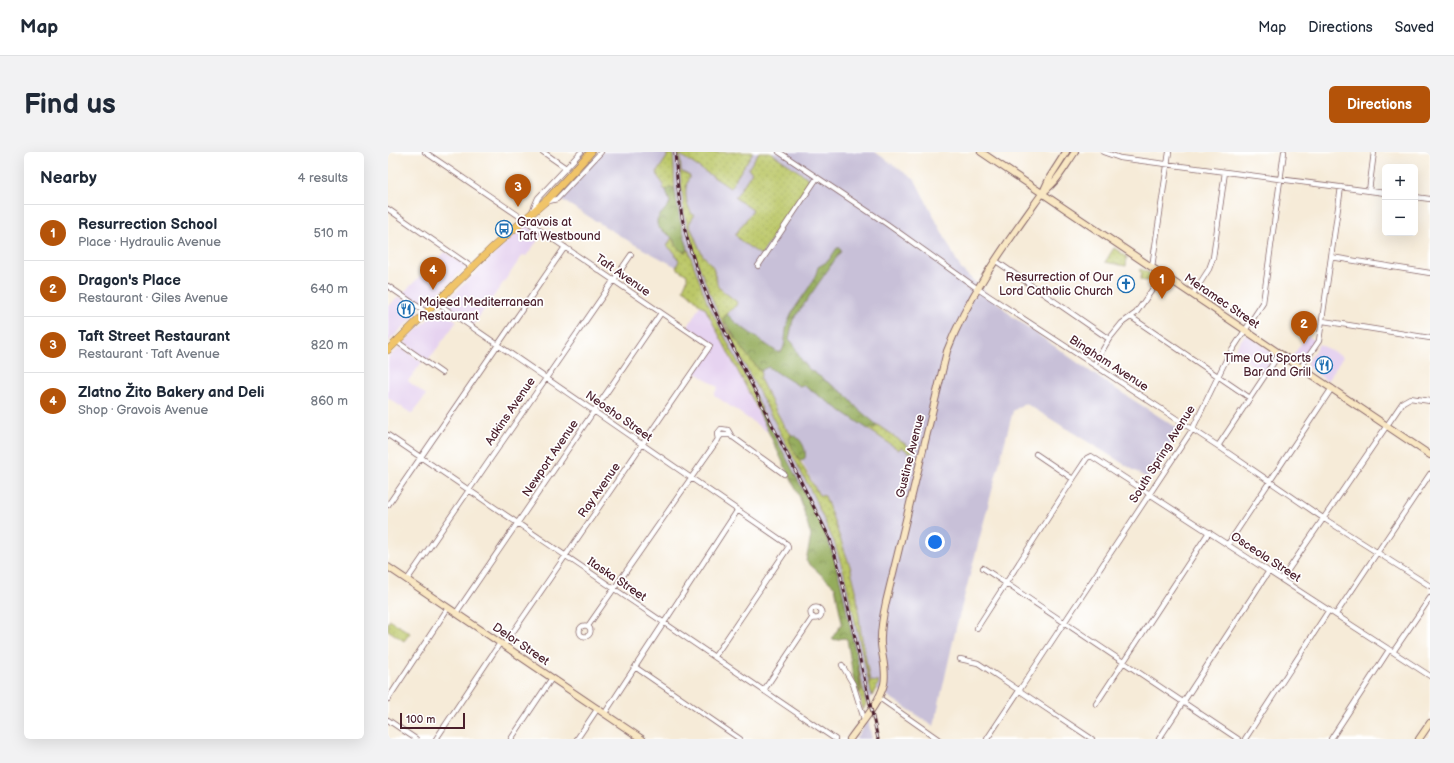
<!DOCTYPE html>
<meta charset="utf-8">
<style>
:root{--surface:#fff;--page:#f2f2f3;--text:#1f2937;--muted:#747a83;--line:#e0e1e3;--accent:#b45309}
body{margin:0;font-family:"Balsamiq Sans",sans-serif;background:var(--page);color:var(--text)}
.controls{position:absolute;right:12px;top:12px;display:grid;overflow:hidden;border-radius:6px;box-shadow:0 4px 16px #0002}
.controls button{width:36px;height:36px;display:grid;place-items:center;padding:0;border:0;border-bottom:1px solid var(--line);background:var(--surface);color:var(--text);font:20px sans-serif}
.scale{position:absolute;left:12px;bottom:10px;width:65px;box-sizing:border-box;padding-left:4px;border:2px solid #4a1f2b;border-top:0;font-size:11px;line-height:14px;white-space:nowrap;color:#4a1f2b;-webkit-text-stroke:3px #fff;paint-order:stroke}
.you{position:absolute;left:547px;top:390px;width:14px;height:14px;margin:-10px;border:3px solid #fff;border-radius:50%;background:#1a73e8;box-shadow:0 0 0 6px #1a73e833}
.badge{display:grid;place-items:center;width:26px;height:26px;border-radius:50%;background:var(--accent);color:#fff;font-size:13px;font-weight:700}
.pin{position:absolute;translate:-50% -33px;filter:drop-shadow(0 1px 2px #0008)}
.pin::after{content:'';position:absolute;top:21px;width:14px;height:12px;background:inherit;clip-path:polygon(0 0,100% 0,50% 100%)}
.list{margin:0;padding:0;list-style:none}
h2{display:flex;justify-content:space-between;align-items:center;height:52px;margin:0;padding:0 16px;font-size:17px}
h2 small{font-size:13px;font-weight:400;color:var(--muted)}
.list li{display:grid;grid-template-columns:26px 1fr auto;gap:12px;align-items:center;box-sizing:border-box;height:56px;padding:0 16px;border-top:1px solid var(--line)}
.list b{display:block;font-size:15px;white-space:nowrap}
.list p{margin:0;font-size:13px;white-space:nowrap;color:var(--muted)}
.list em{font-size:13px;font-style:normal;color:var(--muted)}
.map{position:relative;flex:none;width:1042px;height:587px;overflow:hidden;border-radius:6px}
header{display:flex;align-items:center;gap:24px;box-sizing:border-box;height:56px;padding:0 20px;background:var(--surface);border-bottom:1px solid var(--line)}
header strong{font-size:19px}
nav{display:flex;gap:22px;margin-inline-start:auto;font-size:14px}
.intro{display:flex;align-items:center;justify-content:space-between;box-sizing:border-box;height:96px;padding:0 24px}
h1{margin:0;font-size:28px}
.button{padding:10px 18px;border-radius:6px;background:var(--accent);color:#fff;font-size:14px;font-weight:700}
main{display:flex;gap:24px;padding:0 24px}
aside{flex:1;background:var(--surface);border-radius:6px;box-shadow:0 4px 16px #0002}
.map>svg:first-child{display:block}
</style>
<header>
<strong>Map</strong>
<nav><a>Map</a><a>Directions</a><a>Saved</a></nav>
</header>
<div class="intro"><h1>Find us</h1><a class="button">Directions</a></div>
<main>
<aside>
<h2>Nearby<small>4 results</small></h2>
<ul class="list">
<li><span class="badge">1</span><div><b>Resurrection School</b><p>Place · Hydraulic Avenue</p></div><em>510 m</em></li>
<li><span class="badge">2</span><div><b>Dragon's Place</b><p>Restaurant · Giles Avenue</p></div><em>640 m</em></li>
<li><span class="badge">3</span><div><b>Taft Street Restaurant</b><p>Restaurant · Taft Avenue</p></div><em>820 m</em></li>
<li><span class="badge">4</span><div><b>Zlatno Žito Bakery and Deli</b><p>Shop · Gravois Avenue</p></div><em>860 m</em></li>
</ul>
</aside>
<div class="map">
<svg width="1042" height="587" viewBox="0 0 1042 587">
<defs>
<pattern id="grass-dots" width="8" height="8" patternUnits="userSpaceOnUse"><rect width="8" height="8" fill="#bbc768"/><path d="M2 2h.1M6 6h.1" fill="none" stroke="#a2aa5a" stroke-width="1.8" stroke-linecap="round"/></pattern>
<pattern id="forest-crowns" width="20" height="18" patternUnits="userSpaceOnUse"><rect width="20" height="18" fill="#94ac5c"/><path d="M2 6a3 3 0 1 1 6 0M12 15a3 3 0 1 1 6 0" fill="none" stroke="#7b8b4c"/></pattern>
</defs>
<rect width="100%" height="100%" fill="#fff"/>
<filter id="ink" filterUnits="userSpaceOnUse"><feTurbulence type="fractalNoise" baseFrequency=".025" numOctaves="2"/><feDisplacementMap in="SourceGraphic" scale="8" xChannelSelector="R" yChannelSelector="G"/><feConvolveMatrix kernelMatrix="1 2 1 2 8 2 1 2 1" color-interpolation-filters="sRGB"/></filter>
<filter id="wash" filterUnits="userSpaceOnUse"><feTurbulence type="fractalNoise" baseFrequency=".012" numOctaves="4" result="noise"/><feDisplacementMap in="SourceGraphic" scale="16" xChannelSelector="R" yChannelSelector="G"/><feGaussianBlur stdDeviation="0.9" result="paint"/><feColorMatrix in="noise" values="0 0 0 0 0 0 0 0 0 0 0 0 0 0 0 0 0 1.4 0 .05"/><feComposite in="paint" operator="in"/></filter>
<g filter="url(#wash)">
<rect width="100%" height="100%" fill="#f6ebd8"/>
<!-- built -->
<path fill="#e6d3f0" d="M 137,73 L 154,83 L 138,104 L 135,103 L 85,173 L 58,154 L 58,149 Z
M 57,100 L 76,113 L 77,116 L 37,154 L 35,154 L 15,141 Z
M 11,144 L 30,157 L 31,160 L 0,190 L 0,155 Z
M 312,153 L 317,156 L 381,281 L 326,243 L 330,235 L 307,220 L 326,193 L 300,175 Z
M 50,158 L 53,158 L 69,169 L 40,209 L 16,190 Z
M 860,183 L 887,203 L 876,221 L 845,200 L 856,184 Z
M 919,183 L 927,189 L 914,209 L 911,210 L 904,205 Z
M 931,192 L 955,205 L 939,229 L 918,213 Z
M 12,195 L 34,210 L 20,229 L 38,243 L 24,262 L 0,246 L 0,205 Z"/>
<!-- industrial -->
<path fill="#c8c0d8" d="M 215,0 L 487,0 L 527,28 L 573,117 L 625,165 L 720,232 L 791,277 L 791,280 L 760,327 L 637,251 L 625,259 L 568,476 L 546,574 L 483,533 L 473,481 L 468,438 L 462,414 L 437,344 L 431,343 L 324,134 L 317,130 L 331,164 L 423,339 L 446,390 L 456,421 L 484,544 L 478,552 L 453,432 L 438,383 L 319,150 L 309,126 L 244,91 L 172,47 Z
M 480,568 L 484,587 L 467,587 Z"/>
<!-- grass -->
<path fill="url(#grass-dots)" stroke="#82734a" d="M 279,0 L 285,0 L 287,39 L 286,36 L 280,36 L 278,38 L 275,36 L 276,33 L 270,25 L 269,20 L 279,5 Z
M 290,0 L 365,0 L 342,36 L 292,3 L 293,19 L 302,24 C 295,36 297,54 306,64 L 301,72 L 314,102 L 325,115 L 330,135 L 349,150 L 348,154 L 337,163 L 337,173 L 372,219 L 374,219 L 372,227 L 396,274 L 404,283 L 402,284 L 410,306 L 431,343 L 437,344 L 462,414 L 468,438 L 473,481 L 482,529 L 491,530 L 484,544 L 456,421 L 446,390 L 423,339 L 331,164 L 308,107 L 296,61 Z
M 371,0 L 382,0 L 423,28 L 373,103 L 354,90 L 347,83 L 365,58 L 347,46 L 364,20 L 360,17 Z
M 284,85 L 287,93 L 298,100 L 300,97 L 319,150 L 374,257 L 372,256 L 370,258 L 317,156 C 309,152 304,142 295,137 L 299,128 L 299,123 L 288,116 L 291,108 L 288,105 L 287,101 L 279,94 Z
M 726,96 L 739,105 L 738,114 L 717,110 Z
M 753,117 L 765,123 L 765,126 L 758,129 L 752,128 L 754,122 L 751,118 Z
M 488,272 L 523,296 L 526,300 L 521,300 L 513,295 L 511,298 L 480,277 L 488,275 Z
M 2,468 L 22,481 L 16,489 L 0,478 L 0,471 Z
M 470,512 L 478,552 L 475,558 L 471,541 L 473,538 Z"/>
<!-- forest -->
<path fill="url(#forest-crowns)" stroke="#6f6644" d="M 281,35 L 286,36 L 287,39 L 292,68 L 300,97 L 298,100 C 288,99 289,91 283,85 C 279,80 268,78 269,69 C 271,62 279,57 282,51 L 278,38 Z
M 449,96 L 452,96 L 453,99 L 405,168 L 401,187 L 405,191 L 412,206 L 421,217 L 458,243 L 470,257 L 488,272 L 488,275 L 480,277 L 415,233 L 411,234 L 380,215 L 372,219 L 358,202 L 335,167 L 339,162 L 348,171 L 389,200 L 393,200 C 399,193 396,179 400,170 C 407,150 426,135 430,115 L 440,109 Z
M 372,256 L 431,368 L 444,399 L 453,432 L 470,512 L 472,541 L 471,541 L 466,530 L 459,487 L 456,486 L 446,488 L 444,486 L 454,471 L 447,435 L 418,409 L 423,384 L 412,346 L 370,258 Z
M 404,283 C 413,285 419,298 417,306 L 413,309 C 407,303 403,294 401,286 Z"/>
</g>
<g filter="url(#ink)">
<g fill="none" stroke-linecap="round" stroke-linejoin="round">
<!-- street casing -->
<g stroke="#866668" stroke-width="6">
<path id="street" d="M 37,0 L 322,194 L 116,493
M 155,0 L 178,16
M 391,0 L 499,72 L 590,137 L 830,294 L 935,366 L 1042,434
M 715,0 L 732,6 L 997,41
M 981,39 L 986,0
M 1027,45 L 1042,47
M 157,50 L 169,47 L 213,0
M 0,57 L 85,116
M 144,60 L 150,46 L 193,0
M 943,105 L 1042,121
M 608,109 L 721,187
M 370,114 L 429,26
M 764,115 L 781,0
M 0,134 L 38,160
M 805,142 L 821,117 L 825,106 L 837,20
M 49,151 L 399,392 L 400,396 L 327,504
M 743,165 L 862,246
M 935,169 L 1042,186
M 8,189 L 54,221
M 706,213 L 721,187 L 734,171 L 748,161 L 775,122
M 913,215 L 931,189 L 953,35
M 0,283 L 447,587
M 330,288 L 329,282 L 333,277 L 340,278 L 344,285
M 830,294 L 892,201
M 648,302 L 685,327
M 0,353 L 177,95
M 840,392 L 944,236
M 595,416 L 850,587
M 894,427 L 1015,250 L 1022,246 L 1042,249
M 19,428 L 243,103
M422.5 461a5.5 5.5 0 1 1 11 0a5.5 5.5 0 1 1-11 0Z
M 68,461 L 273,161
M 948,462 L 1042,322
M191.5 479a5.5 5.5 0 1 1 11 0a5.5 5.5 0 1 1-11 0Z
M 200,474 L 333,283 L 342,283 L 396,322
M 589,476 L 685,327 L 699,306 L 703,304 L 1042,524
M 1005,500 L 1042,446
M 572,507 L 590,511 L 704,587
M 454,513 L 465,532 L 476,567
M 247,515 L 352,587
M 376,538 L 425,465
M 490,545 L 550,587
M 0,547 L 60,456
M 708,552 L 821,380
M 217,561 L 349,359
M 0,568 L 28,587
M 48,587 L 112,491
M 123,587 L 164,526
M 189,587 L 210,556
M 599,587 L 804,278 L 839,206 L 875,151 L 896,0
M 771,587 L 881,419
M 857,587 L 941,458
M 943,587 L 1001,498"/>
</g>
<!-- secondary casing -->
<g stroke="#866668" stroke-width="8">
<path id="secondary" d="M 593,0 L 1042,303
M 656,38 L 662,25 L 678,0
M 0,415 L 254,587
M 462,587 C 473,571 491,552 496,532 C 499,519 494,505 493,492 C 492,478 495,464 498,450 L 559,199 C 581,142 618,92 653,43 C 657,38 662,35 666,30 C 674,21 680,10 687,0
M 1031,587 L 1042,571"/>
</g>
<!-- primary casing -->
<g stroke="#866668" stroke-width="8">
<path id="primary" d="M 0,198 L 103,97 L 160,47 L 203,0"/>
</g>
<!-- street -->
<use href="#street" stroke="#fff" stroke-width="4.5"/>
<!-- secondary -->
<use href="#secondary" stroke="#f9e7c3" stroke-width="6"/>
<!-- primary -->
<use href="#primary" stroke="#f0c469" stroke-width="7"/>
<!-- rail casing -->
<g stroke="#4a1f2b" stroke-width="3">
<path id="rail" d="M 287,0 C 289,25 290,50 296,74 C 302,100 311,124 321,148 L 442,387 L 452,420 L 490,587"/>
</g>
<!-- rail -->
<use href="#rail" stroke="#fff" stroke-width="1.5" stroke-dasharray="4.5" stroke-linecap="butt"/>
</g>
</g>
<!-- icons -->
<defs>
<g id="bus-ring" transform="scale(0.9)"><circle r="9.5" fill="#fff" stroke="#1f6fb2" stroke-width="1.5"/><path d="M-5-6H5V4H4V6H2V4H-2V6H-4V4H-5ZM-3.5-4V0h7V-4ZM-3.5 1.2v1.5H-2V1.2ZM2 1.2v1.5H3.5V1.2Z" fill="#1f6fb2"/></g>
<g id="church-ring" transform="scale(0.9)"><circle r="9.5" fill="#fff" stroke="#1f6fb2" stroke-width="1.5"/><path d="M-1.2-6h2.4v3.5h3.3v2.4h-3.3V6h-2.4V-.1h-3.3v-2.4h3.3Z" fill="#1f6fb2"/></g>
<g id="restaurant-ring" transform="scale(0.9)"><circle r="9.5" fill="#fff" stroke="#1f6fb2" stroke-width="1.5"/><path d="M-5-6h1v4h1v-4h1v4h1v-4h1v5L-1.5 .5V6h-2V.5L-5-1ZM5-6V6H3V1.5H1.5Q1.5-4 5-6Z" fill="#1f6fb2"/></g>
</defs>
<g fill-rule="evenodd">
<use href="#bus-ring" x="116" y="77"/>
<use href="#church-ring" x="738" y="132"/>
<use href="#restaurant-ring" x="18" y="157"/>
<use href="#restaurant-ring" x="936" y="213"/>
</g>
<g text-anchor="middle" stroke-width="3.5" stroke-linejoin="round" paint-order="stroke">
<!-- poi labels -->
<g font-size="12" fill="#4a1f2b" stroke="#fff" text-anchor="start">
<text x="129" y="74">Gravois at<tspan x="129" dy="14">Taft Westbound</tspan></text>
<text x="725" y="129" text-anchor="end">Resurrection of Our<tspan x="725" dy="14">Lord Catholic Church</tspan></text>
<text x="31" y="154">Majeed Mediterranean<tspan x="31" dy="14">Restaurant</tspan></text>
<text x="923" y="210" text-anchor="end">Time Out Sports<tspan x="923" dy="14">Bar and Grill</tspan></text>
</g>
<!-- street labels -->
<g font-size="12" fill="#4a1f2b" stroke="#fff">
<text transform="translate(235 123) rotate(35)" y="4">Taft Avenue</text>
<text transform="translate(834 149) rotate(34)" y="4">Meramec Street</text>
<text transform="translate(721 211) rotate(33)" y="4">Bingham Avenue</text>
<text transform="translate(122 259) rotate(-56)" y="4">Adkins Avenue</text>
<text transform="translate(231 264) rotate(35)" y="4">Neosho Street</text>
<text transform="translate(774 302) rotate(-58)" y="4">South Spring Avenue</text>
<text transform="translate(522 304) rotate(-76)" y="4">Gustine Avenue</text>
<text transform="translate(162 306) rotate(-56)" y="4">Newport Avenue</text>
<text transform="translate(211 338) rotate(-55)" y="4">Ray Avenue</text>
<text transform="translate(878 405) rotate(33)" y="4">Osceola Street</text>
<text transform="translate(229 427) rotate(34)" y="4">Itaska Street</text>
<text transform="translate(133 492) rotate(34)" y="4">Delor Street</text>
</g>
</g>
</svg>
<div class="controls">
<button>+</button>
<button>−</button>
</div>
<div class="scale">100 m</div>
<div class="you"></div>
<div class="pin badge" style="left:774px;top:147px">1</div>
<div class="pin badge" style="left:916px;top:192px">2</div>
<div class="pin badge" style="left:130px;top:55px">3</div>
<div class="pin badge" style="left:45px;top:138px">4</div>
</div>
</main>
